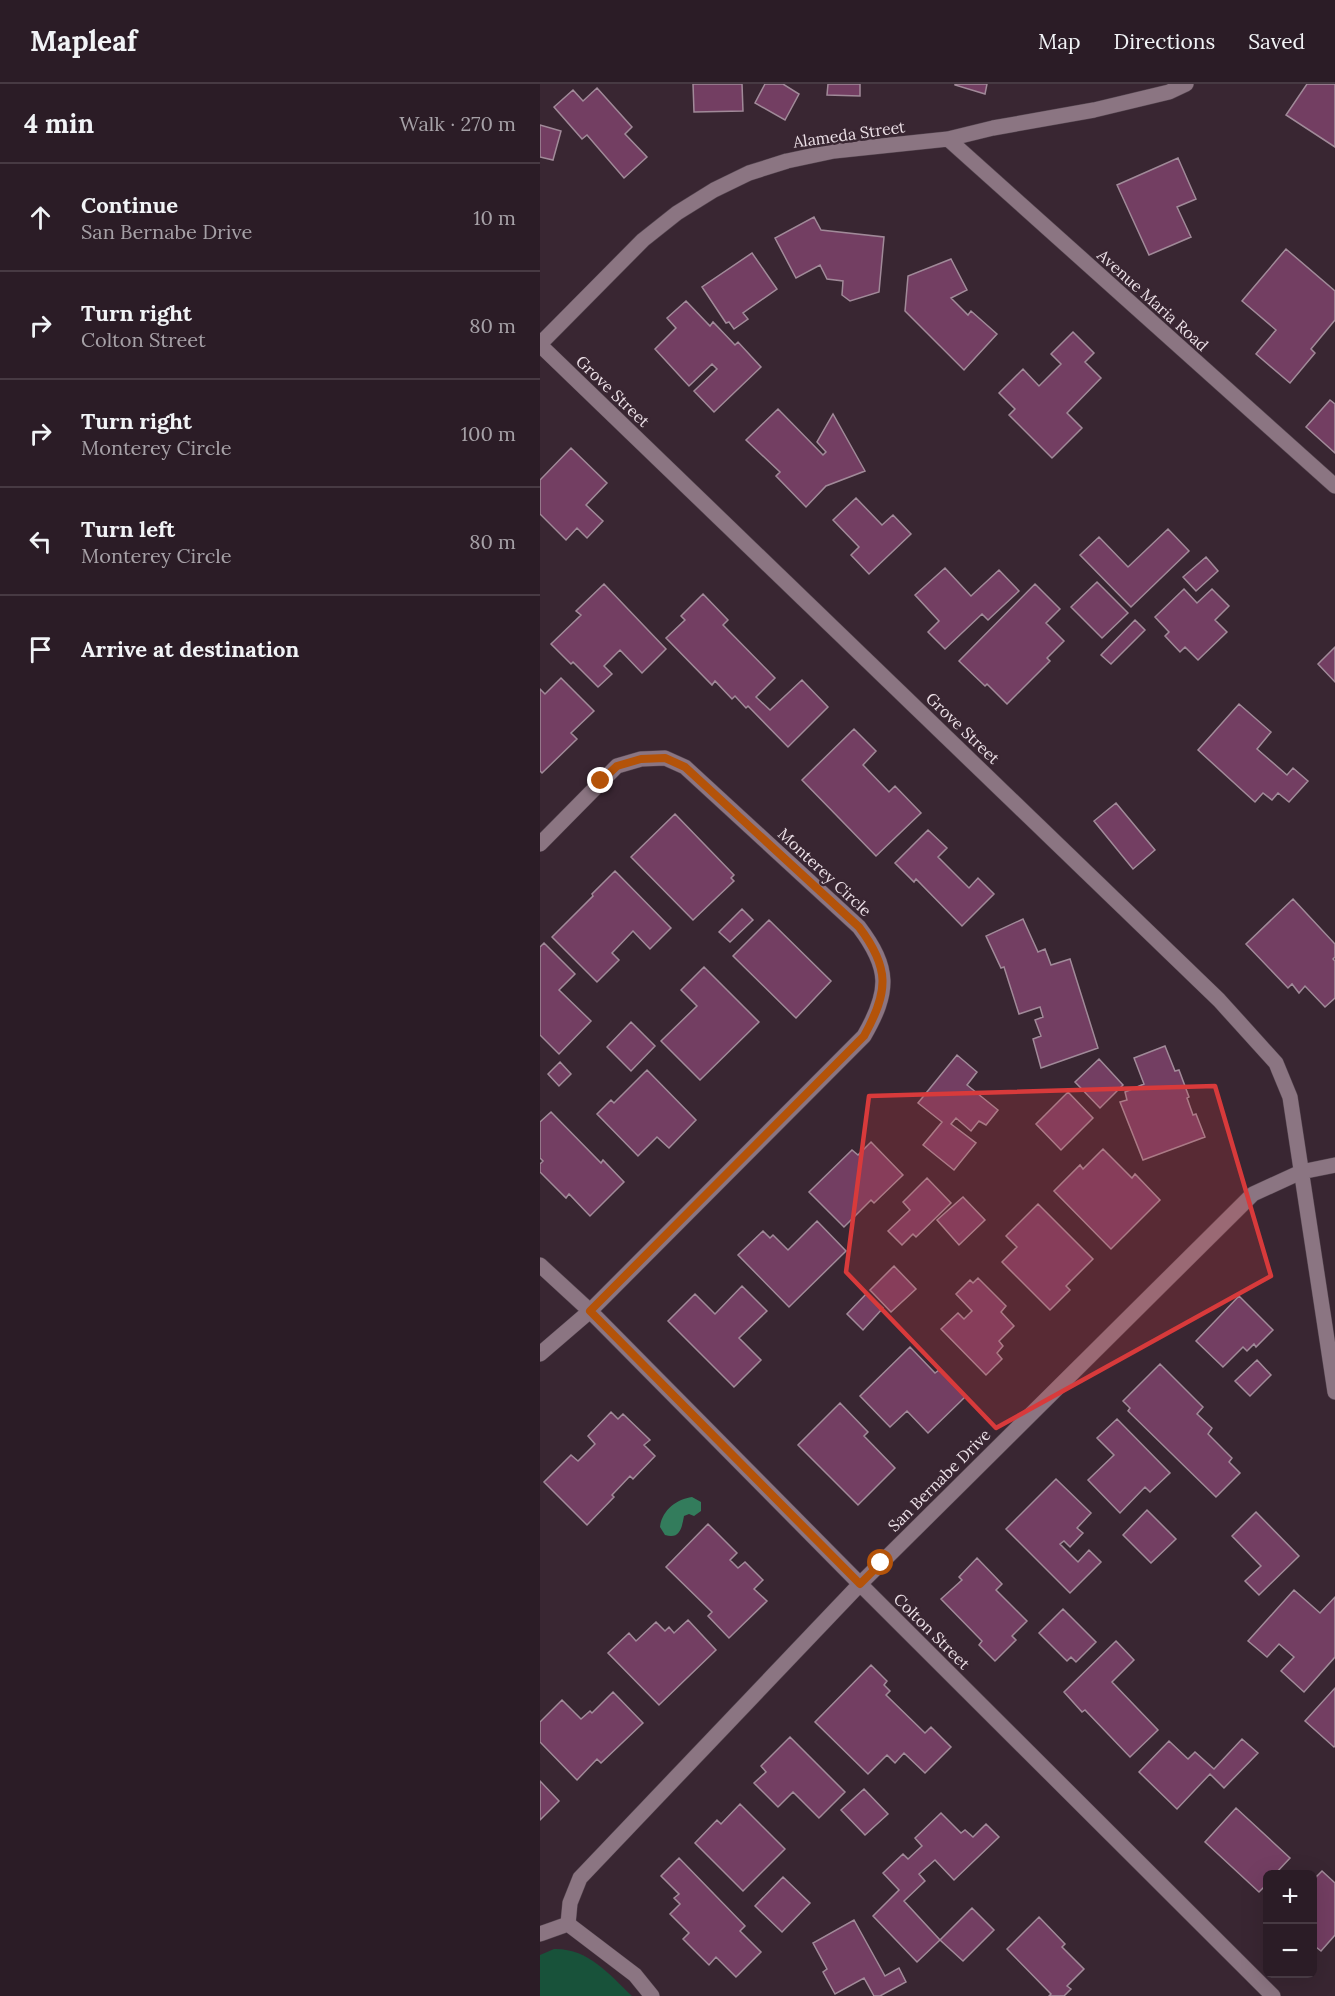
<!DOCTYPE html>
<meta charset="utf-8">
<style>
:root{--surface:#2b1c26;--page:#33252e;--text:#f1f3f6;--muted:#a6a1a7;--line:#473a43}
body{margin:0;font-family:Lora,serif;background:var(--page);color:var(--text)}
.controls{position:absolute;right:18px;bottom:18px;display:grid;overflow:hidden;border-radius:9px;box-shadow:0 6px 24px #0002}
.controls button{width:54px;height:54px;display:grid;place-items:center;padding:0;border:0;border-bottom:2px solid var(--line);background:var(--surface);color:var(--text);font:30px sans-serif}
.stop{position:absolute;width:18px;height:18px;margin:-14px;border:4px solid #b45309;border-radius:50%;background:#fff}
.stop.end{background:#b45309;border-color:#fff;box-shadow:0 2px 6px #0008}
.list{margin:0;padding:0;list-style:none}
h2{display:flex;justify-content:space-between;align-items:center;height:78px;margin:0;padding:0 24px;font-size:26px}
h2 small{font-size:20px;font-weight:400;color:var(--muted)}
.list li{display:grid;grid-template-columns:39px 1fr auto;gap:18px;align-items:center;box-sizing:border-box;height:108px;padding:0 24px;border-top:2px solid var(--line)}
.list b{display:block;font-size:22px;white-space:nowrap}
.list p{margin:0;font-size:20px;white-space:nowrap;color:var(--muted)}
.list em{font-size:20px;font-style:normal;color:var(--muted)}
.icon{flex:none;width:33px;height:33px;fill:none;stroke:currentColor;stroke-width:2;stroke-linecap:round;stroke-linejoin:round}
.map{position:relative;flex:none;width:795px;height:1912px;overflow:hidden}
header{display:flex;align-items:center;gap:36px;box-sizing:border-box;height:84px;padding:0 30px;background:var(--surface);border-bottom:2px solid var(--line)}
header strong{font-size:28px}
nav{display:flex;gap:33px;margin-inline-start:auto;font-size:21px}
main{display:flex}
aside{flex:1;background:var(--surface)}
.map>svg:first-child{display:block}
</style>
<header>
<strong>Mapleaf</strong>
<nav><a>Map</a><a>Directions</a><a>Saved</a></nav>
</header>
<main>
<aside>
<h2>4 min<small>Walk · 270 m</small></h2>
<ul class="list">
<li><svg class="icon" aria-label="ahead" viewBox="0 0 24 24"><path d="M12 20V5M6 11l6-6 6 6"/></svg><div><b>Continue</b><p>San Bernabe Drive</p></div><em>10 m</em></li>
<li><svg class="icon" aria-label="right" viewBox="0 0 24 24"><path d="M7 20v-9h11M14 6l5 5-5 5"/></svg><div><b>Turn right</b><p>Colton Street</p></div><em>80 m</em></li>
<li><svg class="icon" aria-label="right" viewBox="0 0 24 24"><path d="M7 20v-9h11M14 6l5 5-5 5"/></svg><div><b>Turn right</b><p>Monterey Circle</p></div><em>100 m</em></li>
<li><svg class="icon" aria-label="left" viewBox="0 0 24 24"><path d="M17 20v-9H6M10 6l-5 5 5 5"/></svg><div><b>Turn left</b><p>Monterey Circle</p></div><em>80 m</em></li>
<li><svg class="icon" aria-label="arrive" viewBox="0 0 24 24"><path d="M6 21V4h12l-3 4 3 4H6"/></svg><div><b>Arrive at destination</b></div></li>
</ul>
</aside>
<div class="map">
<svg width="795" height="1912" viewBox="0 0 795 1912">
<rect width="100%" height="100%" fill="#392632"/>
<!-- green -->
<path fill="#18523a" d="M 14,1865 C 48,1864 69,1890 92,1912 L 0,1912 L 0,1871 Z"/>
<!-- water -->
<path fill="#337c5c" d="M 152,1413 L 161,1418 L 161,1427 L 154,1432 L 149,1430 L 144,1432 C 142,1443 140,1456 125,1451 L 120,1443 C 122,1426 137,1415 152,1413 Z"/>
<!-- building -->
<path fill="#733e62" stroke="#a18a99" stroke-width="1.5" d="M 153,0 L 202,0 L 203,27 L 154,28 Z
M 225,0 L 243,0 L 259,10 L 245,36 L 215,19 Z
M 288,0 L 320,0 L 320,12 L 287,11 Z
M 415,0 L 447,0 L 445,10 L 415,1 Z
M 767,0 L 795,0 L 795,63 L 746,31 Z
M 57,4 L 92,43 L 85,50 L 107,73 L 84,94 L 47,51 L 42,55 L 14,23 L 33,6 L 43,17 Z
M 0,41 L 21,47 L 13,76 L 0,73 Z
M 638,74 L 656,115 L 637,123 L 651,153 L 609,171 L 577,101 Z
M 274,133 L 281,146 L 344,153 L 339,208 L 310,217 L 302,211 L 303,197 L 287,195 L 280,181 L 256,194 L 235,154 Z
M 746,165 L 795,207 L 795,236 L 771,265 L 775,269 L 750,299 L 716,270 L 736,246 L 702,217 Z
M 212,169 L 237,205 L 203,229 L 208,235 L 194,245 L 189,238 L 186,239 L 162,203 Z
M 411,175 L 427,206 L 411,214 L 428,231 L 431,227 L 457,250 L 424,286 L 365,227 L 368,192 Z
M 146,217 L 170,242 L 173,238 L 195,261 L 198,258 L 221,283 L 174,328 L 154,307 L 177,285 L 172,280 L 149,302 L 115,265 L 136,244 L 127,234 Z
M 533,248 L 554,269 L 545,278 L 561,294 L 527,329 L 542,344 L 512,374 L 469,331 L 475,325 L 459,309 L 483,285 L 499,302 L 521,280 L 511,270 Z
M 790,316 L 795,320 L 795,369 L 766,343 Z
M 238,325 L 283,371 L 286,368 L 277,358 L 293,330 L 325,387 L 286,402 L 266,423 L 236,392 L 240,388 L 206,356 Z
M 31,364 L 67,399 L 46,421 L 63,437 L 47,454 L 37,444 L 26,456 L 0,430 L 0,396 Z
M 316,414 L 342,441 L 353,431 L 371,450 L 329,490 L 311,471 L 319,463 L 293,436 Z
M 628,445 L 649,467 L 591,523 L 540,471 L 559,453 L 588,483 Z
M 666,473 L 678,487 L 656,507 L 643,493 Z
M 405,484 L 431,512 L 459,486 L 479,507 L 448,536 L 442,530 L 405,565 L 388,548 L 399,537 L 375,511 Z
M 557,498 L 588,529 L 562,554 L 531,523 Z
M 64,500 L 126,565 L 102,589 L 80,566 L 64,582 L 72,590 L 58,603 L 33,578 L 31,580 L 11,560 L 41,531 L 36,527 Z
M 495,500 L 520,525 L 506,539 L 524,557 L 507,574 L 510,577 L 467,620 L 447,600 L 445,602 L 419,577 Z
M 644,505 L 657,519 L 672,505 L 689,522 L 675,536 L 687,548 L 658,576 L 645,563 L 640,568 L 625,552 L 629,548 L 615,533 Z
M 163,510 L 188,536 L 183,541 L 235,594 L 216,613 L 230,626 L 262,596 L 288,623 L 248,663 L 208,622 L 206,624 L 195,612 L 192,615 L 175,597 L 172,601 L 126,554 L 145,536 L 141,532 Z
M 595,536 L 605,546 L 571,580 L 561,571 Z
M 795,563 L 795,598 L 778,580 Z
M 21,594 L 54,627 L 31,649 L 37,655 L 2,689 L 0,687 L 0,605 L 5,610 Z
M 699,620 L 731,648 L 717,665 L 747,691 L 753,684 L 768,697 L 749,718 L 738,709 L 732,716 L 723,709 L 715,718 L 658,666 Z
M 314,645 L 336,667 L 323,681 L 349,708 L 355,702 L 381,729 L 336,772 L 262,696 Z
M 576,719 L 615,766 L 593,785 L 554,737 Z
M 135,730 L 194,791 L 191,794 L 194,797 L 153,836 L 91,773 Z
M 388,746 L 407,764 L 398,773 L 429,804 L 438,794 L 454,810 L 422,842 L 376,795 L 374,798 L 355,779 Z
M 75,787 L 131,844 L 110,865 L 93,847 L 72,869 L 79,876 L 57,898 L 12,853 L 53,812 L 52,810 Z
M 753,815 L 795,860 L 795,873 L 793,875 L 795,877 L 795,914 L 785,923 L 765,902 L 759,909 L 752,900 L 748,904 L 706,860 Z
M 202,825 L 213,836 L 190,858 L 179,848 Z
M 483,835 L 498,868 L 505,865 L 511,881 L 530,875 L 558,964 L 501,984 L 493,955 L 501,952 L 495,936 L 503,933 L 500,923 L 479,930 L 464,883 L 461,884 L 446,852 Z
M 229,836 L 291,897 L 256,934 L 193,872 Z
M 4,859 L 35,890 L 19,906 L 51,937 L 19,970 L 0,951 L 0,863 Z
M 164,883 L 219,938 L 160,996 L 121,957 L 157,922 L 141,906 Z
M 91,938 L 115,962 L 91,987 L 67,963 Z
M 625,962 L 635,987 L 639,986 L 649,1013 L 647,1014 L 653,1031 L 656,1030 L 665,1053 L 603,1076 L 580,1018 L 587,1016 L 585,1008 L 604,1000 L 594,974 Z
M 417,971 L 437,988 L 427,1001 L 458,1026 L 446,1041 L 439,1037 L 431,1047 L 416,1034 L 411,1040 L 436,1059 L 414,1086 L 383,1061 L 402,1038 L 378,1019 Z
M 559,975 L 583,1001 L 560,1024 L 535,998 Z
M 20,978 L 31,990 L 19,1002 L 8,990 Z
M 107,986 L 156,1036 L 129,1064 L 117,1053 L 98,1072 L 57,1030 L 71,1016 L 74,1019 Z
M 528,1008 L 553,1034 L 521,1066 L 496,1040 Z
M 11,1028 L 61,1079 L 63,1076 L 84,1098 L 50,1132 L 29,1110 L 26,1114 L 0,1088 L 0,1080 L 3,1077 L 0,1074 L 0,1038 Z
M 331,1058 L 363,1091 L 334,1119 L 331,1116 L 304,1143 L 269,1108 L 312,1066 L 318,1071 Z
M 563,1065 L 592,1094 L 595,1090 L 620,1116 L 571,1165 L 514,1107 L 540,1081 L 543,1085 Z
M 387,1094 L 411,1119 L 376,1153 L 373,1150 L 362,1161 L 348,1147 L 370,1126 L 363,1118 Z
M 423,1113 L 445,1136 L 419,1161 L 397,1136 Z
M 498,1120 L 553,1175 L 526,1202 L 530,1206 L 510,1226 L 462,1178 L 477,1163 L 466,1152 Z
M 277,1137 L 306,1167 L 249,1223 L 198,1171 L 223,1147 L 230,1154 L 233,1151 L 248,1166 Z
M 354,1182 L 376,1205 L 351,1228 L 330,1206 Z
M 438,1194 L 466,1222 L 461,1228 L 474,1242 L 459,1257 L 463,1262 L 457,1269 L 462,1275 L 446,1291 L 401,1245 L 418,1229 L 424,1235 L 432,1227 L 416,1210 L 430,1196 L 433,1199 Z
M 202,1202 L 227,1227 L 199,1254 L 221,1276 L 194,1303 L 128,1237 L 155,1210 L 175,1230 Z
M 327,1209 L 343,1224 L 323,1246 L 307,1230 Z
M 699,1212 L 733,1246 L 716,1263 L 714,1260 L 707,1267 L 703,1263 L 683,1283 L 656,1257 Z
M 370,1263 L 395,1289 L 399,1286 L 425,1313 L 388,1349 L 367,1327 L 350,1343 L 320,1312 Z
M 717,1276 L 731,1291 L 710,1312 L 695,1297 Z
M 620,1280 L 663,1323 L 657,1330 L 672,1344 L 668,1350 L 692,1374 L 689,1378 L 700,1389 L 676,1413 L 588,1327 L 590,1324 L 583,1317 Z
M 300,1319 L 328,1348 L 324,1352 L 355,1384 L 318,1421 L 258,1361 Z
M 71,1328 L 78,1335 L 83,1330 L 110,1356 L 104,1361 L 115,1372 L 93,1395 L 90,1392 L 72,1411 L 74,1413 L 47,1441 L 4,1398 L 31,1371 L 38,1377 L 55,1360 L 48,1352 Z
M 577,1335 L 630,1389 L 610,1408 L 605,1403 L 580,1429 L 548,1396 L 574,1371 L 557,1354 Z
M 516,1395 L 551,1429 L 537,1444 L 543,1449 L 530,1463 L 524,1457 L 520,1460 L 538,1478 L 549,1466 L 561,1478 L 530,1509 L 466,1445 Z
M 607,1426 L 636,1455 L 611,1479 L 583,1451 Z
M 716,1428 L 759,1472 L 719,1511 L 705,1497 L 721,1482 L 692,1452 Z
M 168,1440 L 197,1469 L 190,1476 L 198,1484 L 205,1478 L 223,1496 L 214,1505 L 227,1517 L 189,1554 L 168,1532 L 172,1528 L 126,1483 Z
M 437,1474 L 462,1500 L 456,1506 L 487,1537 L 472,1552 L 476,1556 L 455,1577 L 439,1561 L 442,1557 L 401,1515 L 422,1496 L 419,1493 Z
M 754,1506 L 780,1529 L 795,1513 L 795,1573 L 764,1608 L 741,1587 L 754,1573 L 739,1560 L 727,1573 L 708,1557 Z
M 523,1525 L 556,1558 L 536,1578 L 531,1573 L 527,1577 L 499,1549 Z
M 148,1536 L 176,1566 L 119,1621 L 68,1569 L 89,1549 L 96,1557 L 116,1538 L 125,1547 L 129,1543 L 134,1549 Z
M 576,1557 L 594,1576 L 572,1598 L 618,1646 L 590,1673 L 545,1626 L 542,1628 L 524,1608 Z
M 331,1581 L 347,1597 L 344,1601 L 350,1607 L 346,1611 L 385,1649 L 391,1643 L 411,1663 L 385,1689 L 364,1669 L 355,1679 L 347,1671 L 328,1690 L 275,1638 Z
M 795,1604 L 795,1662 L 794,1663 L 765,1637 Z
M 73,1608 L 103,1639 L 61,1679 L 57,1675 L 37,1696 L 0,1658 L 0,1638 L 22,1616 L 41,1635 L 50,1627 L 52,1629 Z
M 250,1653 L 305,1708 L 279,1734 L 253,1708 L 238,1723 L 214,1699 L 226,1688 L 221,1682 Z
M 702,1655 L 718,1669 L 684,1704 L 670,1690 L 637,1725 L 599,1688 L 629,1657 L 648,1675 L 655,1668 L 674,1685 Z
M 0,1697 L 19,1717 L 0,1736 Z
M 324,1705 L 348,1730 L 325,1751 L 301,1726 Z
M 200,1720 L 245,1765 L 203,1807 L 155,1759 L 177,1736 L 181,1740 Z
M 696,1724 L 750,1774 L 735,1790 L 728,1790 L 728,1799 L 719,1808 L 665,1758 Z
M 401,1729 L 421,1749 L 425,1746 L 433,1753 L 446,1740 L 459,1753 L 414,1796 L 395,1776 L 379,1790 L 385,1797 L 364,1817 L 400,1856 L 377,1878 L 333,1832 L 359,1806 L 343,1789 L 363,1770 L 368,1775 L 382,1762 L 375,1754 Z
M 139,1774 L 205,1842 L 200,1847 L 221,1868 L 196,1893 L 176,1873 L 169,1881 L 143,1855 L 149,1849 L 130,1830 L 140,1820 L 134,1814 L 139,1810 L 121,1792 Z
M 782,1787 L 795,1799 L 795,1851 L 781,1867 L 772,1860 L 772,1797 Z
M 243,1793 L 270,1819 L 242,1848 L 215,1822 Z
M 432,1824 L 454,1846 L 423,1877 L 400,1856 Z
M 499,1833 L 525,1860 L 522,1863 L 544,1885 L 527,1902 L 531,1905 L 524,1912 L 509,1912 L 511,1910 L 467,1865 Z
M 314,1836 L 345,1892 L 359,1884 L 366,1898 L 340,1912 L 334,1912 L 324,1894 L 295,1910 L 283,1888 L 287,1885 L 273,1859 Z"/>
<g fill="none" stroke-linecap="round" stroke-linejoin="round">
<!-- minor casing -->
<g stroke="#54454f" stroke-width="16">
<path id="minor" d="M 408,55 L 795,402
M 0,260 L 103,156 L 137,129 L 174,106 L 209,89 L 247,77 L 294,67 L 408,55 L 453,44 L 554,26 L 629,8 L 646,0
M 0,261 L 679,916 L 736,979 L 750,1013 L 795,1308
M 0,760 L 77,682 L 101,675 L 125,674 L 145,683 L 319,843 C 350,884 350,907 324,952 L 50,1227 L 0,1270
M 0,1181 L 50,1227 L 320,1500 L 733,1912
M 28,1840 L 30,1819 L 40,1794 L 320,1500 L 713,1110 L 761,1088 L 795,1081"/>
</g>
<!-- tertiary casing -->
<g stroke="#54454f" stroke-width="16">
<path id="tertiary" d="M 0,1850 L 28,1840 L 95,1891 L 112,1912"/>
</g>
<!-- minor -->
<use href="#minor" stroke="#8b7582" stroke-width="15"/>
<!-- tertiary -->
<use href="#tertiary" stroke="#8b7582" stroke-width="15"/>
</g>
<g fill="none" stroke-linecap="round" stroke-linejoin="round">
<!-- route -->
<path stroke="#b45309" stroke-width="8" d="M 61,697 L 77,682 L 101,675 L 125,674 L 145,683 L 319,843 C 350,884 349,907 324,952 L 50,1227 L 320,1500 L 341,1479"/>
</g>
<!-- marked area -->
<path fill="#d83a3b" fill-opacity="0.2" stroke="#d83a3b" stroke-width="4.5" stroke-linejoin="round" d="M 675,1002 L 731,1192 L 456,1344 L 306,1188 L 329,1012 Z"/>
<g text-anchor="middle" stroke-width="5" stroke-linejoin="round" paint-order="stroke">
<!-- street labels -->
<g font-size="16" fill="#ebdfe6" stroke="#392632">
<text transform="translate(309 50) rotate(-8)" y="6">Alameda Street</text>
<text transform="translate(613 216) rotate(42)" y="6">Avenue Maria Road</text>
<text transform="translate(73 307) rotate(44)" y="6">Grove Street</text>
<text transform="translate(423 644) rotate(44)" y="6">Grove Street</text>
<text transform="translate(285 788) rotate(43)" y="6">Monterey Circle</text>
<text transform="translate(399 1396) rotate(-45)" y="6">San Bernabe Drive</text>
<text transform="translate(392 1547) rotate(45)" y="6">Colton Street</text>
</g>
</g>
</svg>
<div class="controls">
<button>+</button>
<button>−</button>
</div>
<div class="stop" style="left:341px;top:1479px"></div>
<div class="stop end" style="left:61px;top:697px"></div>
</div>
</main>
